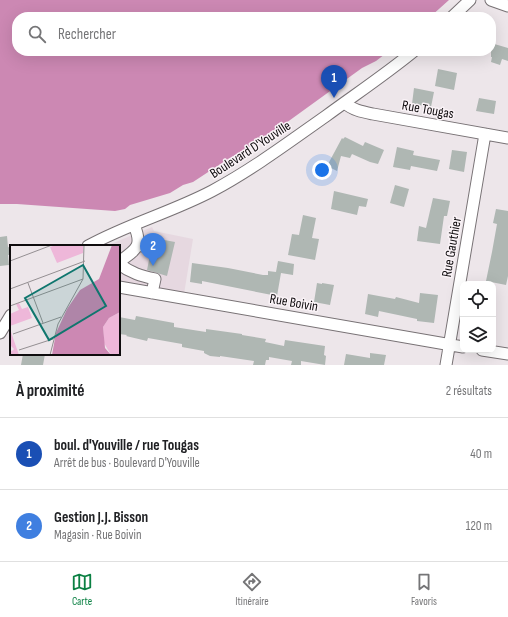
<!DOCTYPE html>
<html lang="fr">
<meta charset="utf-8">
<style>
:root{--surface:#fff;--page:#f6f6f6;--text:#202124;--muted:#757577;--line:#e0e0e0;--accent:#0b8043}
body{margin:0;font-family:"Sofia Sans Condensed",sans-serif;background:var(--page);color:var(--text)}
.controls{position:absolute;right:12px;bottom:12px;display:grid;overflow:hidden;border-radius:8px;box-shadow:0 4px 16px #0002}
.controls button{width:36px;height:36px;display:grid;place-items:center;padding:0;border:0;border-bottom:1px solid var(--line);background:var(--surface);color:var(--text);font:20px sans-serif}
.you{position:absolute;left:322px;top:170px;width:14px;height:14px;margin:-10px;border:3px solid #fff;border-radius:50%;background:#1a73e8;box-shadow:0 0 0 6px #1a73e833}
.badge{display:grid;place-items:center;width:26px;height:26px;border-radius:50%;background:var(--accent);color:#fff;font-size:13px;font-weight:700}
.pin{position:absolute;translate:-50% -33px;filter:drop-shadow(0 1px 2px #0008)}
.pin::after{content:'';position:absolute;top:21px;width:14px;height:12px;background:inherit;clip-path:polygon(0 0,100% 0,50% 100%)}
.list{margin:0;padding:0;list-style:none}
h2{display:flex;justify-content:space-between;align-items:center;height:52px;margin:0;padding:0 16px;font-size:17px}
h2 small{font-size:13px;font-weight:400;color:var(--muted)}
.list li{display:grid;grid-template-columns:26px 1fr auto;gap:12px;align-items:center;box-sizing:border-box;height:72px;padding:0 16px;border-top:1px solid var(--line)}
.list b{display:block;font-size:15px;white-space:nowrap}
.list p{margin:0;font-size:13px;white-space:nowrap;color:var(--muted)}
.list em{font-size:13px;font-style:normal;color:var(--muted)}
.icon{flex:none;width:22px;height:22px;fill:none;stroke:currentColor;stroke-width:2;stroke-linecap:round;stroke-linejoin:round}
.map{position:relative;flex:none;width:508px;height:365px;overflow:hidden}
.search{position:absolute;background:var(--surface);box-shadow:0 4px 16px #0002;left:12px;right:12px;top:12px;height:44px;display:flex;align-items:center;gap:10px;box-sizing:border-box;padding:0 14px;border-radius:16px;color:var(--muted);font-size:15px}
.sheet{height:196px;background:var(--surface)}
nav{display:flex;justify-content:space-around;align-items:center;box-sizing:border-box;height:56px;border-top:1px solid var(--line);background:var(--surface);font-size:11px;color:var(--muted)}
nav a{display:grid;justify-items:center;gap:2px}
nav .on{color:var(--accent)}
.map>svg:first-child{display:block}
</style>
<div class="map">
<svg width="508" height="365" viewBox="0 0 508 365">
<rect width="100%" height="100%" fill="#ede6ea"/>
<!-- built -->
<path fill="#e6d8e0" d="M 152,227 L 154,231 L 193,239 L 184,294 L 119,281 L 119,246 L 106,246 Z"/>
<!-- water -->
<path fill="#cc88b3" d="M 0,0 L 449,0 L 430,17 L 17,17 L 17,51 L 389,51 L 376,61 L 362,68 L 268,136 L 228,159 L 193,182 L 183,185 L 170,193 L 130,205 L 125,209 L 115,211 L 17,204 L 0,204 Z"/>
<!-- building -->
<path fill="#afb7b3" d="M 491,43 L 508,48 L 508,61 L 502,59 L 500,65 L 491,62 L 492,57 L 491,57 Z
M 438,69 L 457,73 L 454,90 L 435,86 Z
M 414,88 L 434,92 L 431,107 L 412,104 Z
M 479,98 L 496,101 L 494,114 L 476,111 Z
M 345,137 L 363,146 L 365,142 L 384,150 L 378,164 L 370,162 L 352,154 L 350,158 L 341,156 L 337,171 L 327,166 L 342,138 L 343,139 Z
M 397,147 L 414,151 L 413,155 L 440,160 L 437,171 L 411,166 L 410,170 L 393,167 Z
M 452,150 L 467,152 L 464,172 L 449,169 Z
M 395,185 L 409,189 L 404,207 L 390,203 Z
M 334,191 L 368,199 L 366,207 L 359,206 L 357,215 L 331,209 Z
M 433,198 L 450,201 L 447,216 L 444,216 L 440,244 L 417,241 L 419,226 L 426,228 Z
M 496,209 L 508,211 L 508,276 L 506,285 L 486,281 L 492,252 L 497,224 L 493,223 Z
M 303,215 L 316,218 L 312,238 L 319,239 L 315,260 L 288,255 L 292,234 L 299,235 Z
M 7,236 L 8,247 L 11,248 L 11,255 L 8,255 L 9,265 L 0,266 L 0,237 Z
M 154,238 L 175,242 L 167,276 L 147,270 L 150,255 L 155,254 L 157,253 L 159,250 L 158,245 L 156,243 L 153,241 Z
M 278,261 L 294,264 L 293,275 L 281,273 L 277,296 L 202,281 L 202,284 L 190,282 L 192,263 L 228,268 L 263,275 L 268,275 L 268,271 L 276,272 Z
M 317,283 L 322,284 L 322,283 L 334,285 L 330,305 L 314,302 Z
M 420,293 L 438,295 L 434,323 L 417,321 L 417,319 L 379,311 L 378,317 L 365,314 L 368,294 L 395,299 L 396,297 L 419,303 Z
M 136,316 L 174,323 L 174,327 L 206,332 L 206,329 L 242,334 L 242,335 L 266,339 L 265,342 L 284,346 L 285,340 L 325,346 L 324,355 L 326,356 L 325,365 L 301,361 L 301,365 L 291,365 L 292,361 L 269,357 L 269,360 L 266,360 L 265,365 L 253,365 L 254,361 L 220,356 L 220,357 L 210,356 L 204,353 L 204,351 L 182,347 L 182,344 L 148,338 L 147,341 L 126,336 L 127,335 L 119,334 L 119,317 L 135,320 Z
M 370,353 L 386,355 L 384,365 L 344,365 L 346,354 L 370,358 Z
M 23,354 L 45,354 L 43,365 L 21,365 Z"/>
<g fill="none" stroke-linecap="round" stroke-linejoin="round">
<!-- minor casing -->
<g stroke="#787275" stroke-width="13">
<path id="minor" d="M 491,0 L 508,6
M 452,17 L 470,0
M 345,103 C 352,110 363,112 373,114 L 508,138
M 138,245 L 152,248
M 88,246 C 128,224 172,212 212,191 C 253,169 289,142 326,116 C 356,94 386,74 414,51
M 119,262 C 137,249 143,246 134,225
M 119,264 C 131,273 141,276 155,279 L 152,293
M 119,287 L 463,347
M 0,333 L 11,315
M 482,350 L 508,354
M 446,365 L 485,134"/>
</g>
<!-- minor -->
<use href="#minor" stroke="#fff" stroke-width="11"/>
</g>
<g text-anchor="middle" stroke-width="3" stroke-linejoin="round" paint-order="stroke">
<!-- street labels -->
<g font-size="14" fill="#0f0c0e" stroke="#faf3f7">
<text transform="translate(428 109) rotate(10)" y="5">Rue Tougas</text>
<text transform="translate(250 149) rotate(-33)" y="5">Boulevard D'Youville</text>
<text transform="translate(451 247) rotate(-80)" y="5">Rue Gauthier</text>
<text transform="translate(294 302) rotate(10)" y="5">Rue Boivin</text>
</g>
</g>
<!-- overview -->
<g transform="translate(10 245)">
<rect width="110" height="110" fill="#ede6ea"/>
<path d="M 46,0 L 73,1 L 73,8 L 47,18 L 40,2 ZM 9,58 L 12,64 L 18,62 L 22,73 L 0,81 L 0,69 L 9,65 L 6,59 ZM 110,67 L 110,110 L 101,110 L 94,98 L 93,82 L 99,73 ZM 0,83 L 2,90 L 9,110 L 0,110 L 0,105 L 2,106 L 4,104 L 0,100 Z" fill="#eeb7d9"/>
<path d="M 102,0 L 110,0 L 110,67 L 99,73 L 93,82 L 95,103 L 101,110 L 42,110 L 46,88 L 57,64 L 70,45 L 89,34 Z" fill="#cc88b3"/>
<path fill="none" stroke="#948f92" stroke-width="1" d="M 0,16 L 42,0M 18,38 L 33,78M 0,44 L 75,16M 0,61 L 73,34M 3,89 L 51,72M 9,105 L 43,94M 40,110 L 48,79 L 73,34 L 74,0"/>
<path fill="#0f766e" fill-opacity="0.15" stroke="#0f766e" stroke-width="2" d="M 73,20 L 96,61 L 39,95 L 15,53 Z"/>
<rect width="110" height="110" fill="none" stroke="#0f0c0e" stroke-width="2"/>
</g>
</svg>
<div class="controls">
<button><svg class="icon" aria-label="locate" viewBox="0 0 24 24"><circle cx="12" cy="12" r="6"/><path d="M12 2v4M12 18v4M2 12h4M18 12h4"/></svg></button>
<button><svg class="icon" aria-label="layers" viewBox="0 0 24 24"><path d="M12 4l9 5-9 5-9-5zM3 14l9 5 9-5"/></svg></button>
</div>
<div class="you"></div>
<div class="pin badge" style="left:334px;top:98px;background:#1a4fb4">1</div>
<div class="pin badge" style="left:153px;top:266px;background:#3f7fe0">2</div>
<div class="search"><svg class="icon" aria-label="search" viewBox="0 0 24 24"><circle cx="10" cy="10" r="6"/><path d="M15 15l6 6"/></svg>Rechercher</div>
</div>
<section class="sheet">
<h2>À proximité<small>2 résultats</small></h2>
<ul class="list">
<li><span class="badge" style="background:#1a4fb4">1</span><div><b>boul. d'Youville / rue Tougas</b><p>Arrêt de bus · Boulevard D'Youville</p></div><em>40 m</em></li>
<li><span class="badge" style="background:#3f7fe0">2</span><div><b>Gestion J.J. Bisson</b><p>Magasin · Rue Boivin</p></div><em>120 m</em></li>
</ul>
</section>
<nav>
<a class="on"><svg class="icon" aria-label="map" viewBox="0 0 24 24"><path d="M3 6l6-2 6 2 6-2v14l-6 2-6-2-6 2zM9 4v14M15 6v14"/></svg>Carte</a>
<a><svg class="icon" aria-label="directions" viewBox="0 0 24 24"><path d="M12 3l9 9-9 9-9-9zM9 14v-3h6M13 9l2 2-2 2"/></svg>Itinéraire</a>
<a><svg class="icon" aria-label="saved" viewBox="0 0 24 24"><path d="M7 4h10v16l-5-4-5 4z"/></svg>Favoris</a>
</nav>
